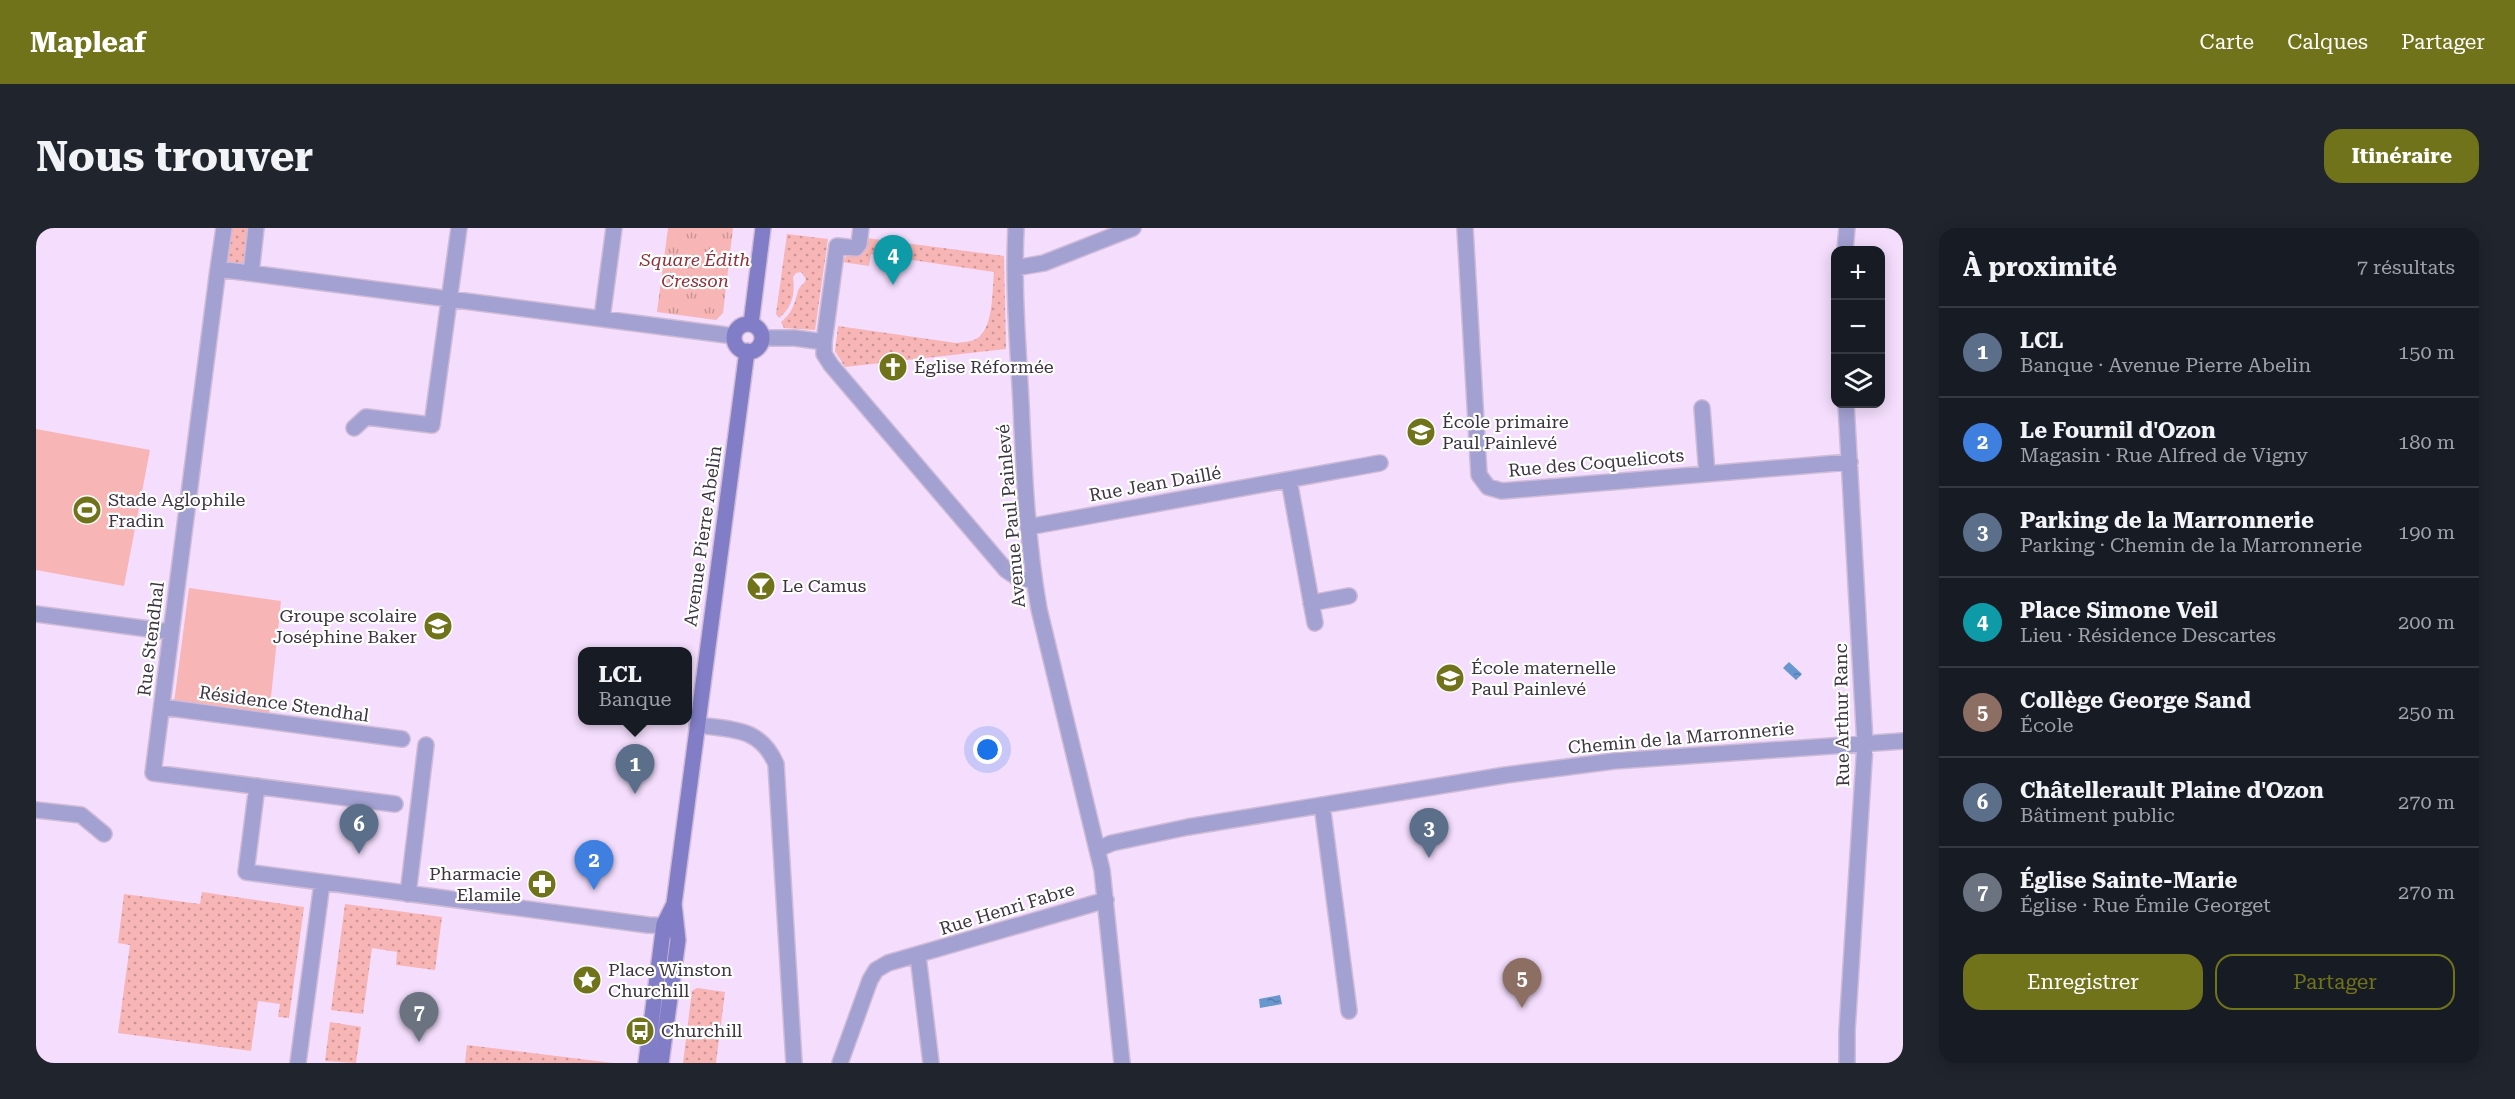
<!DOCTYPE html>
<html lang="fr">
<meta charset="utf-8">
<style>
:root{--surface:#171b24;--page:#20242c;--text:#f1f3f6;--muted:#9ea1a6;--line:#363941;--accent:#70731a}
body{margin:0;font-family:"Roboto Serif",serif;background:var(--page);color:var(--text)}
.controls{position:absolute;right:18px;top:18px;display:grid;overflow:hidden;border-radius:12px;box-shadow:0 3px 15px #0003}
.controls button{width:54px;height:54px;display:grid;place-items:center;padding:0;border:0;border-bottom:2px solid var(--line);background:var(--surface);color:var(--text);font:30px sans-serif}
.you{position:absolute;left:952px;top:522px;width:21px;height:21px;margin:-15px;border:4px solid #fff;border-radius:50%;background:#1a73e8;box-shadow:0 0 0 9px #1a73e833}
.badge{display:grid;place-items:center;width:39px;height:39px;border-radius:50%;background:var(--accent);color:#fff;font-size:20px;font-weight:700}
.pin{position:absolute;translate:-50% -50px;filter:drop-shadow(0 2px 3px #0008)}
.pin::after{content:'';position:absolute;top:32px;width:21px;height:18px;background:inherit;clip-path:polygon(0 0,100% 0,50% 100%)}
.popup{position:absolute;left:542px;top:419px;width:114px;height:78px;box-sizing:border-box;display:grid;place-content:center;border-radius:12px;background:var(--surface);filter:drop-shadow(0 2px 4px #0005);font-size:20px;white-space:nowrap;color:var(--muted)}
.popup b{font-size:22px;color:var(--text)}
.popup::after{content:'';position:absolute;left:50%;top:100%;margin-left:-12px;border:12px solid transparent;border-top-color:var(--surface)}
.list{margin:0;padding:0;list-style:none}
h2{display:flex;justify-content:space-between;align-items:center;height:78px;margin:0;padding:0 24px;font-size:26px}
h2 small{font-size:20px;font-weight:400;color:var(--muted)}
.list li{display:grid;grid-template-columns:39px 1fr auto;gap:18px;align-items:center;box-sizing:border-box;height:90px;padding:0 24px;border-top:2px solid var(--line)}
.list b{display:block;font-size:22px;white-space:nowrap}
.list p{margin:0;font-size:20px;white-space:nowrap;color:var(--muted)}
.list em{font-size:20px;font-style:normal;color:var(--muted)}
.actions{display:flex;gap:12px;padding:18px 24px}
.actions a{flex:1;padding:14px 0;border:2px solid var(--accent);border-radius:18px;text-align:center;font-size:21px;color:var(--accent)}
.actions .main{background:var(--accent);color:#fff}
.icon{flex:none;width:33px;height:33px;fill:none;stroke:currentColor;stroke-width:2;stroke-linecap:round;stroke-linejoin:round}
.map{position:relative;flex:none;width:1867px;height:835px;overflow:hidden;border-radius:18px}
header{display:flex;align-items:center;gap:36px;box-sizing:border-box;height:84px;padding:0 30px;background:var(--accent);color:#fff}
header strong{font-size:28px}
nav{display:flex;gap:33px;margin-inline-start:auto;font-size:21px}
.intro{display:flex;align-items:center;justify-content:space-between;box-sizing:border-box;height:144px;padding:0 36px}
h1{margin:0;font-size:42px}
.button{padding:15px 27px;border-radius:18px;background:var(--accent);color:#fff;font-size:21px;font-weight:700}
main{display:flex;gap:36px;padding:0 36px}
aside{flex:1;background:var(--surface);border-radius:18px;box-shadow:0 3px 15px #0003}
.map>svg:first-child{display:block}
</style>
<header>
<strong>Mapleaf</strong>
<nav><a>Carte</a><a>Calques</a><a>Partager</a></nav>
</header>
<div class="intro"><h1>Nous trouver</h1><a class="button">Itinéraire</a></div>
<main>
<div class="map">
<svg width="1867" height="835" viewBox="0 0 1867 835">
<defs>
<pattern id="grass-dots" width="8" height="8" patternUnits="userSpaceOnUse" patternTransform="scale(1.5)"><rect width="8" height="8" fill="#f8b5b5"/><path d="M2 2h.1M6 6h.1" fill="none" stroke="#ca9495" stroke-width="1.8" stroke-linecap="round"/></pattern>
<pattern id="park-tufts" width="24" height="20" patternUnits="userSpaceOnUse" patternTransform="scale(1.5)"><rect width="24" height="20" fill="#f8b5b5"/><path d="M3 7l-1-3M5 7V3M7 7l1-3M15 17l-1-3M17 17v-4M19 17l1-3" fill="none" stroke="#ca9495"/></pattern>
<pattern id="water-ripples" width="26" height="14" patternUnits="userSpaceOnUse" patternTransform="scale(1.5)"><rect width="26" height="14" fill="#6897d0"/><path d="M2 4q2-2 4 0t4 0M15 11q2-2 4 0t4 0" fill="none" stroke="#577caa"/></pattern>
</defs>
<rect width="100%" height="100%" fill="#f4ddfd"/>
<!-- grass -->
<path fill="url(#grass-dots)" d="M 193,0 L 214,0 L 208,36 L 193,35 L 190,33 Z
M 751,6 L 792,11 L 779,102 L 748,100 L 745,94 C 757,84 758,77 762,63 C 764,57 768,57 770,51 L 765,44 L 760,45 L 757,49 C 759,64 757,79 743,90 L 740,86 Z
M 831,10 L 968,28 L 970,121 L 809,139 L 799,123 L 802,98 L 920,115 C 928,114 937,114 943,109 C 958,96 956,62 958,44 L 835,26 L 833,38 L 806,34 L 810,28 L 827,25 Z
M 166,664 L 268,679 L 253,790 L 242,789 L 244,776 L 222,773 L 215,823 L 82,805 L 94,717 L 82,715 L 88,666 L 164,676 Z
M 309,676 L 406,689 L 399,742 L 360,737 L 361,724 L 336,720 L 327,786 L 295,782 Z
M 661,760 L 689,764 L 680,835 L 647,835 L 656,763 Z
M 294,794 L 325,799 L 320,835 L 289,833 Z
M 431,817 L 577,835 L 429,835 Z"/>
<!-- park -->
<path fill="url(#park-tufts)" d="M 632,0 L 697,0 L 687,85 L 680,92 L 621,84 Z"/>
<!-- garden -->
<path fill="#f8b5b5" d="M 0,201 L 114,222 L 88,358 L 0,342 Z
M 153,360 L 245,373 L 233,488 L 138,475 Z"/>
<!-- water -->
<path fill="url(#water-ripples)" d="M 1753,434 L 1766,446 L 1760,452 L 1747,440 Z
M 1244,767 L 1246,776 L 1224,780 L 1223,771 Z"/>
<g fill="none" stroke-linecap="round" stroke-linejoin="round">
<!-- street casing -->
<g stroke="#cfbbd7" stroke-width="18">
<path id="street" d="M 980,0 C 977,58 982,117 985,175 C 988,244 991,313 1003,381 L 1066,642 L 1086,835
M 1429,0 L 1443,247 L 1452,259 L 1466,263 L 1814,234
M 1809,22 L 1811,0
M 979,40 L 1008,35 L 1097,0
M 182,41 L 188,0
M 215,45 L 220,0
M 566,90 L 578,0
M 727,110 L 759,110 L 788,114 L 788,126 L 795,137 L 970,342 L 982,350 L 998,353
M 788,114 L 801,18 L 820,20 L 823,16 L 825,0
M 1810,176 L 1829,516 L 1811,803 L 1811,835
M 1666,180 L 1671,246
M 318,200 L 330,189 L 396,197 L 423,0
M 1253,252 L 1279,395
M 992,299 L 1344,235
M 1275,375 L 1313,368
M 0,386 L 135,404
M 126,479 L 366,511
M 661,497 C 697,502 724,499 740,536 L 758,835
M 221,558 L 210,644 L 612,697 L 639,698
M 359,576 L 117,545 L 182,41 L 698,108
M 1286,577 L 1313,783
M 0,582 L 45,587 L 68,606
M 1062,621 L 1076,615 L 1152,599 L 1470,547 L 1578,533 L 1867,513
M 372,666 L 390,517
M 882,728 L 895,835
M 262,835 L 286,655
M 804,835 L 834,752 L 840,742 L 852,735 L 1070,672"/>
</g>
<!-- secondary casing -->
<g stroke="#cfbbd7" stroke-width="18">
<path id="secondary" d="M698 110a14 14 0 1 1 28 0a14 14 0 1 1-28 0Z
M 715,96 L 727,0
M 610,835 L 628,696 L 638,676
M 625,835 L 642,712 L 638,676 L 711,123"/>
</g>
<!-- street -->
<use href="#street" stroke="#a2a1d2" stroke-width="15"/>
<!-- secondary -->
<use href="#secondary" stroke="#817dc6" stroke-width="15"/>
</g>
<!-- icons -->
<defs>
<g id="church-disc" transform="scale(1.5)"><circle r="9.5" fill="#70731a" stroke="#fff"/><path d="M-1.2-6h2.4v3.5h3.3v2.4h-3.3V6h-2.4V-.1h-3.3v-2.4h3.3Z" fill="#fff"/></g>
<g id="school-disc" transform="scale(1.5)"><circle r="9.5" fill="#70731a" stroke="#fff"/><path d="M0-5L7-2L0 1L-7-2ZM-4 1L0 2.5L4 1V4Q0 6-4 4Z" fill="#fff"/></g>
<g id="stadium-disc" transform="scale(1.5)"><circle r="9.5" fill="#70731a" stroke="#fff"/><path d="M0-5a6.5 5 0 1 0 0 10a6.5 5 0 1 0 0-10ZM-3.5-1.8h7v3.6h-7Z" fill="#fff"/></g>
<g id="bar-disc" transform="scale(1.5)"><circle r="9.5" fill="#70731a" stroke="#fff"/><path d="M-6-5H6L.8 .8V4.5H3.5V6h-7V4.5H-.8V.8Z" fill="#fff"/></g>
<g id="pharmacy-disc" transform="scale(1.5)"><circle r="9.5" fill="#70731a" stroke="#fff"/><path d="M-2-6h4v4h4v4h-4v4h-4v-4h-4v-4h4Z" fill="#fff"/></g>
<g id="sight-disc" transform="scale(1.5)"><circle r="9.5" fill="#70731a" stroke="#fff"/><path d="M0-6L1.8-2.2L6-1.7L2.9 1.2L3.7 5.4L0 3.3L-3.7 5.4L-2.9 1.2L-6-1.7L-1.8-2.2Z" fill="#fff"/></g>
<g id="bus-disc" transform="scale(1.5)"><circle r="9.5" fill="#70731a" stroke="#fff"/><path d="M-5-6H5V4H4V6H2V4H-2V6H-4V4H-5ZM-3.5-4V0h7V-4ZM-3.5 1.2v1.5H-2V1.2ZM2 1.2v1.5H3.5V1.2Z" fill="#fff"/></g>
</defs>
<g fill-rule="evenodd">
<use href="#church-disc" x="857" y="139"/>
<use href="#school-disc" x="1385" y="204"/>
<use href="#stadium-disc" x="51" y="282"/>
<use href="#bar-disc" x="725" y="358"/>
<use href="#school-disc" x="402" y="398"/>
<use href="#school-disc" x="1414" y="450"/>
<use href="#pharmacy-disc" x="506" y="656"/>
<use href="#sight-disc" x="551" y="752"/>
<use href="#bus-disc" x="604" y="803"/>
</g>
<g text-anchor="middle" stroke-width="4.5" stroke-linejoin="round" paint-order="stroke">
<!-- park labels -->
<g font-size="18" font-style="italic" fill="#903039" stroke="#fff">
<text x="659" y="38">Square Édith<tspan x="659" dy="21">Cresson</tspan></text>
</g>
<!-- poi labels -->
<g font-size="18" fill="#3c3440" stroke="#fff" text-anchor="start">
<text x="878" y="145">Église Réformée</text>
<text x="1406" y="200">École primaire<tspan x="1406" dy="21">Paul Painlevé</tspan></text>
<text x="72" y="278">Stade Aglophile<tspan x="72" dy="21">Fradin</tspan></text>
<text x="746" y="364">Le Camus</text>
<text x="381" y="394" text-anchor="end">Groupe scolaire<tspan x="381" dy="21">Joséphine Baker</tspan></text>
<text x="1435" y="446">École maternelle<tspan x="1435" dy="21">Paul Painlevé</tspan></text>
<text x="485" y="652" text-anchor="end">Pharmacie<tspan x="485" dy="21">Elamile</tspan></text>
<text x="572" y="748">Place Winston<tspan x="572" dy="21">Churchill</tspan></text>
<text x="625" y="809">Churchill</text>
</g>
<!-- street labels -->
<g font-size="18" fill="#3c3440" stroke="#fff">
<text transform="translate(1560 235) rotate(-5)" y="6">Rue des Coquelicots</text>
<text transform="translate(1119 256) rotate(-10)" y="6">Rue Jean Daillé</text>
<text transform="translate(975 288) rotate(-95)" y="6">Avenue Paul Painlevé</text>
<text transform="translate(667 308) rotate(-82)" y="6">Avenue Pierre Abelin</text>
<text transform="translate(115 411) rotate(-83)" y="6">Rue Stendhal</text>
<text transform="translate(248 476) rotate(8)" y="6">Résidence Stendhal</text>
<text transform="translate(1806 487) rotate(-91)" y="6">Rue Arthur Ranc</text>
<text transform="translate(1645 510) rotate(-5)" y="6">Chemin de la Marronnerie</text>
<text transform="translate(971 681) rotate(-17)" y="6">Rue Henri Fabre</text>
</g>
</g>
</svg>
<div class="controls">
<button>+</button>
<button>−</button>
<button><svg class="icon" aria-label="layers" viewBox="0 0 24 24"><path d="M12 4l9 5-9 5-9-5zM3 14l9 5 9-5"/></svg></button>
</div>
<div class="you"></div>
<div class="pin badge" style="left:599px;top:566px;background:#5c6f8a">1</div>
<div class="popup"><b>LCL</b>Banque</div>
<div class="pin badge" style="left:558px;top:662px;background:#3f7fe0">2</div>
<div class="pin badge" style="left:1393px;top:630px;background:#5c6f8a">3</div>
<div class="pin badge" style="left:857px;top:57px;background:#0f9aa8">4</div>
<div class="pin badge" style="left:1486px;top:780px;background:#8d6e63">5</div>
<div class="pin badge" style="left:323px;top:626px;background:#5c6f8a">6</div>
<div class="pin badge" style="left:383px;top:814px;background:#6b7280">7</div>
</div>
<aside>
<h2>À proximité<small>7 résultats</small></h2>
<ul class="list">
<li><span class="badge" style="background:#5c6f8a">1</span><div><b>LCL</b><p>Banque · Avenue Pierre Abelin</p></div><em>150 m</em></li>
<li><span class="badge" style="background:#3f7fe0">2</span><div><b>Le Fournil d'Ozon</b><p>Magasin · Rue Alfred de Vigny</p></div><em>180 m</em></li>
<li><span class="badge" style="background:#5c6f8a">3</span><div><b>Parking de la Marronnerie</b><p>Parking · Chemin de la Marronnerie</p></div><em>190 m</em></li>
<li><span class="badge" style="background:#0f9aa8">4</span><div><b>Place Simone Veil</b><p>Lieu · Résidence Descartes</p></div><em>200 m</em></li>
<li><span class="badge" style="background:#8d6e63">5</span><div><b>Collège George Sand</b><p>École</p></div><em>250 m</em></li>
<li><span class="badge" style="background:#5c6f8a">6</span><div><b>Châtellerault Plaine d'Ozon</b><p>Bâtiment public</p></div><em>270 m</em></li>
<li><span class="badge" style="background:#6b7280">7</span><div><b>Église Sainte-Marie</b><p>Église · Rue Émile Georget</p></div><em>270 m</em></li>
</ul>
<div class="actions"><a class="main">Enregistrer</a><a>Partager</a></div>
</aside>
</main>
